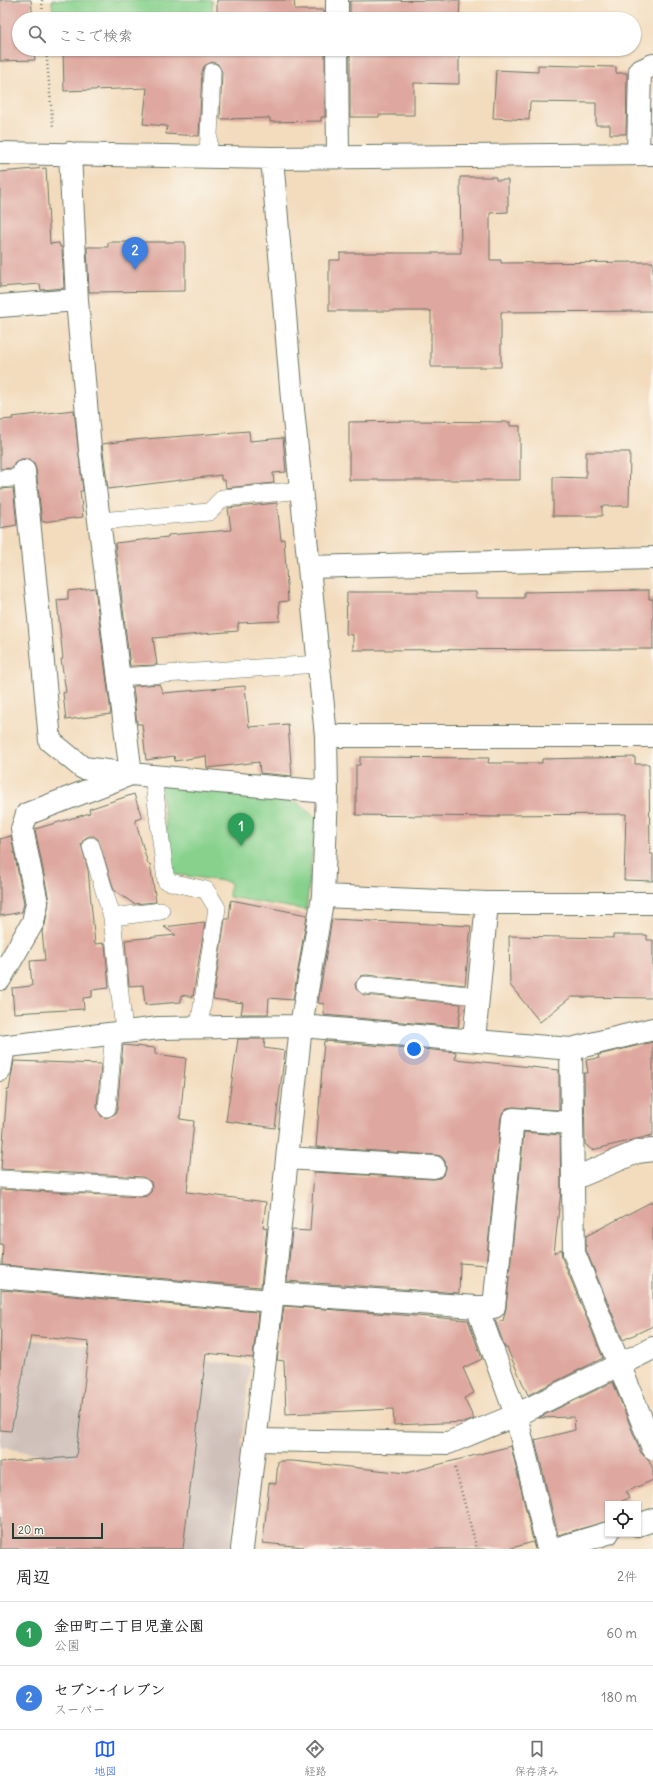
<!DOCTYPE html>
<html lang="ja">
<meta charset="utf-8">
<style>
:root{--surface:#fff;--page:#f6f6f6;--text:#202124;--muted:#757577;--line:#e0e0e0;--accent:#2563eb}
body{margin:0;font-family:Delius,"Klee One",sans-serif;background:var(--page);color:var(--text)}
.controls{position:absolute;right:12px;bottom:12px;display:grid;overflow:hidden;border-radius:0px;box-shadow:0 1px 3px #0004}
.controls button{width:36px;height:36px;display:grid;place-items:center;padding:0;border:0;border-bottom:1px solid var(--line);background:var(--surface);color:var(--text);font:20px sans-serif}
.scale{position:absolute;left:12px;bottom:10px;width:91px;box-sizing:border-box;padding-left:4px;border:2px solid #1f3d34;border-top:0;font-size:11px;line-height:14px;white-space:nowrap;color:#1f3d34;-webkit-text-stroke:3px #fbf7ec;paint-order:stroke}
.you{position:absolute;left:414px;top:1049px;width:14px;height:14px;margin:-10px;border:3px solid #fff;border-radius:50%;background:#1a73e8;box-shadow:0 0 0 6px #1a73e833}
.badge{display:grid;place-items:center;width:26px;height:26px;border-radius:50%;background:var(--accent);color:#fff;font-size:13px;font-weight:700}
.pin{position:absolute;translate:-50% -33px;filter:drop-shadow(0 1px 2px #0008)}
.pin::after{content:'';position:absolute;top:21px;width:14px;height:12px;background:inherit;clip-path:polygon(0 0,100% 0,50% 100%)}
.list{margin:0;padding:0;list-style:none}
h2{display:flex;justify-content:space-between;align-items:center;height:52px;margin:0;padding:0 16px;font-size:17px}
h2 small{font-size:13px;font-weight:400;color:var(--muted)}
.list li{display:grid;grid-template-columns:26px 1fr auto;gap:12px;align-items:center;box-sizing:border-box;height:64px;padding:0 16px;border-top:1px solid var(--line)}
.list b{display:block;font-size:15px;white-space:nowrap}
.list p{margin:0;font-size:13px;white-space:nowrap;color:var(--muted)}
.list em{font-size:13px;font-style:normal;color:var(--muted)}
.icon{flex:none;width:22px;height:22px;fill:none;stroke:currentColor;stroke-width:2;stroke-linecap:round;stroke-linejoin:round}
.map{position:relative;flex:none;width:653px;height:1549px;overflow:hidden}
.search{position:absolute;background:var(--surface);box-shadow:0 1px 3px #0004;left:12px;right:12px;top:12px;height:44px;display:flex;align-items:center;gap:10px;box-sizing:border-box;padding:0 14px;border-radius:22px;color:var(--muted);font-size:15px}
.sheet{height:180px;background:var(--surface)}
nav{display:flex;justify-content:space-around;align-items:center;box-sizing:border-box;height:56px;border-top:1px solid var(--line);background:var(--surface);font-size:11px;color:var(--muted)}
nav a{display:grid;justify-items:center;gap:2px}
nav .on{color:var(--accent)}
.map>svg:first-child{display:block}
</style>
<div class="map">
<svg width="653" height="1549" viewBox="0 0 653 1549">
<rect width="100%" height="100%" fill="#fbf7ec"/>
<filter id="ink" filterUnits="userSpaceOnUse"><feTurbulence type="fractalNoise" baseFrequency=".025" numOctaves="2"/><feDisplacementMap in="SourceGraphic" scale="8" xChannelSelector="R" yChannelSelector="G"/><feConvolveMatrix kernelMatrix="1 2 1 2 8 2 1 2 1" color-interpolation-filters="sRGB"/></filter>
<filter id="wash" filterUnits="userSpaceOnUse"><feTurbulence type="fractalNoise" baseFrequency=".012" numOctaves="4" result="noise"/><feDisplacementMap in="SourceGraphic" scale="16" xChannelSelector="R" yChannelSelector="G"/><feGaussianBlur stdDeviation="0.9" result="paint"/><feColorMatrix in="noise" values="0 0 0 0 0 0 0 0 0 0 0 0 0 0 0 0 0 1.4 0 .05"/><feComposite in="paint" operator="in"/></filter>
<g filter="url(#wash)">
<rect width="100%" height="100%" fill="#f3dcbd"/>
<!-- industrial -->
<path fill="#cfc0ba" d="M 0,1336 L 250,1366 L 230,1549 L 60,1549 L 55,1511 L 43,1455 L 0,1447 Z"/>
<!-- green -->
<path fill="#87d18d" stroke="#538760" d="M 52,0 L 212,0 L 213,19 L 53,19 Z
M 187,784 L 297,802 L 316,818 L 306,910 L 229,897 L 230,882 L 173,874 L 160,786 Z"/>
<g id="blocks">
<!-- building -->
<path fill="#dea79f" d="M 0,0 L 31,0 L 33,19 L 19,19 L 19,49 L 34,49 L 35,60 L 0,61 Z
M 217,0 L 294,0 L 295,10 L 324,10 L 324,19 L 217,19 Z
M 460,0 L 459,19 L 350,19 L 350,1 Z
M 63,49 L 325,49 L 325,117 L 321,117 L 321,121 L 270,122 L 270,118 L 220,119 L 222,72 L 218,64 L 212,62 L 204,66 L 202,72 L 199,136 L 166,134 L 167,126 L 143,124 L 147,88 L 64,91 Z
M 350,49 L 459,49 L 459,84 L 414,83 L 414,115 L 379,115 L 379,117 L 350,117 Z
M 538,65 L 616,67 L 616,73 L 627,73 L 626,134 L 610,134 L 610,125 L 596,125 L 596,103 L 530,102 L 529,120 L 493,118 L 496,70 L 538,72 Z
M 46,168 L 50,244 L 59,243 L 60,247 L 62,247 L 64,288 L 41,290 L 40,284 L 0,287 L 0,172 Z
M 460,177 L 496,177 L 496,180 L 508,180 L 508,212 L 490,213 L 490,260 L 501,260 L 501,263 L 653,262 L 653,311 L 501,312 L 501,367 L 431,367 L 431,311 L 329,311 L 329,260 L 340,260 L 340,253 L 461,253 Z
M 108,242 L 185,242 L 185,291 L 89,292 L 87,247 L 108,247 Z
M 74,410 L 83,491 L 80,491 L 83,517 L 42,522 L 36,470 L 34,463 L 29,459 L 22,459 L 16,461 L 12,468 L 0,469 L 0,420 L 13,419 L 12,417 Z
M 417,421 L 510,422 L 510,426 L 520,426 L 520,480 L 349,480 L 349,422 Z
M 249,431 L 250,441 L 283,438 L 286,472 L 273,473 L 274,483 L 226,488 L 225,480 L 221,480 L 221,475 L 108,489 L 102,444 L 132,440 Z
M 586,452 L 630,452 L 629,506 L 602,506 L 602,516 L 553,516 L 553,477 L 586,478 Z
M 13,488 L 17,525 L 0,528 L 0,489 Z
M 277,503 L 281,540 L 284,539 L 288,601 L 279,602 L 280,621 L 238,623 L 238,631 L 153,638 L 157,665 L 130,666 L 115,543 L 168,537 L 168,535 L 231,530 L 228,508 Z
M 95,588 L 111,714 L 66,720 L 63,693 L 66,692 L 61,659 L 63,659 L 57,600 L 68,599 L 68,591 Z
M 649,590 L 649,599 L 653,599 L 653,649 L 353,650 L 353,635 L 346,634 L 347,592 L 476,592 L 476,598 L 524,598 L 524,592 Z
M 159,684 L 163,693 L 245,686 L 249,727 L 288,724 L 292,776 L 260,773 L 259,762 L 207,768 L 206,756 L 175,761 L 174,756 L 146,760 L 142,724 L 137,724 L 133,686 Z
M 360,757 L 489,758 L 488,763 L 542,763 L 542,759 L 635,757 L 635,764 L 649,764 L 650,854 L 653,854 L 653,881 L 624,880 L 626,814 L 499,815 L 499,817 L 356,815 L 356,765 L 360,765 Z
M 134,794 L 142,818 L 135,820 L 148,864 L 150,864 L 156,902 L 134,904 L 114,890 L 98,839 L 94,836 L 89,836 L 84,839 L 81,844 L 88,870 L 95,944 L 105,943 L 109,988 L 92,990 L 92,997 L 83,998 L 84,1009 L 14,1013 L 12,988 L 32,986 L 30,961 L 45,960 L 42,931 L 45,925 L 49,901 L 35,829 L 90,813 L 89,809 Z
M 11,836 L 24,903 L 22,912 L 0,916 L 0,839 Z
M 231,900 L 307,915 L 293,1000 L 269,998 L 268,1014 L 241,1014 L 243,1003 L 213,999 L 225,919 L 229,919 Z
M 332,919 L 471,926 L 465,985 L 366,975 L 361,976 L 355,984 L 356,989 L 364,995 L 461,1004 L 458,1027 L 324,1015 L 324,1004 L 318,1003 Z
M 205,922 L 193,997 L 181,995 L 181,1002 L 145,1005 L 143,985 L 129,986 L 125,940 L 176,935 L 164,927 Z
M 613,935 L 647,935 L 647,940 L 653,940 L 653,998 L 571,997 L 540,1022 L 510,985 L 509,936 L 613,938 Z
M 238,1039 L 265,1039 L 264,1048 L 285,1051 L 275,1128 L 226,1121 Z
M 324,1041 L 456,1052 L 455,1059 L 559,1070 L 559,1110 L 514,1107 L 507,1108 L 503,1112 L 501,1118 L 486,1265 L 460,1263 L 459,1293 L 287,1281 L 292,1230 L 310,1231 L 314,1172 L 433,1179 L 440,1178 L 444,1174 L 446,1168 L 445,1161 L 441,1156 L 435,1155 L 316,1147 Z
M 653,1042 L 653,1135 L 592,1150 L 585,1144 L 584,1073 L 588,1073 L 586,1060 L 599,1058 L 598,1055 Z
M 123,1045 L 155,1048 L 155,1054 L 186,1058 L 180,1119 L 194,1121 L 187,1192 L 266,1202 L 263,1227 L 267,1228 L 261,1287 L 2,1265 L 3,1245 L 0,1244 L 0,1189 L 141,1197 L 147,1196 L 151,1192 L 152,1187 L 151,1182 L 143,1177 L 1,1169 L 7,1090 L 9,1090 L 14,1061 L 101,1064 L 97,1107 L 101,1116 L 106,1118 L 115,1114 L 117,1109 Z
M 524,1132 L 560,1135 L 561,1191 L 554,1253 L 561,1249 L 562,1258 L 603,1358 L 528,1395 L 510,1355 L 507,1348 L 505,1348 L 495,1320 L 503,1321 L 506,1308 Z
M 653,1201 L 653,1326 L 623,1340 L 586,1250 L 586,1236 Z
M 1,1290 L 258,1312 L 253,1358 L 206,1353 L 183,1549 L 0,1549 L 0,1462 L 76,1457 L 89,1342 L 31,1336 L 11,1431 L 0,1430 Z
M 284,1306 L 468,1320 L 482,1359 L 463,1368 L 474,1393 L 464,1398 L 474,1419 L 467,1422 L 394,1425 L 393,1409 L 286,1414 L 284,1361 L 277,1360 Z
M 613,1382 L 641,1453 L 648,1459 L 653,1469 L 653,1480 L 626,1492 L 629,1498 L 615,1504 L 608,1504 L 608,1521 L 558,1535 L 535,1440 L 575,1430 L 574,1417 L 538,1418 Z
M 511,1446 L 535,1549 L 533,1542 L 508,1549 L 304,1549 L 304,1547 L 263,1543 L 269,1483 L 276,1484 L 278,1461 L 293,1461 L 406,1473 Z"/>
</g>
</g>
<g filter="url(#ink)">
<use href="#blocks" fill-opacity="0" stroke="#697564" stroke-width="1"/>
<g fill="none" stroke-linecap="round" stroke-linejoin="round">
<!-- lane casing -->
<g stroke="#697564" stroke-width="18">
<path id="lane" d="M 208,156 L 212,72
M 0,479 L 24,477
M 99,521 L 209,512 L 223,498 L 301,490
M 119,677 L 319,664
M 153,776 L 166,881 L 206,890 L 217,908 L 199,1027
M 91,846 L 112,917 L 124,1032
M 112,917 L 161,911
M 365,985 L 479,996
M 107,1108 L 114,1033
M 0,1179 L 142,1187"/>
</g>
<!-- street casing -->
<g stroke="#697564" stroke-width="24">
<path id="street" d="M 337,0 L 337,19
M 337,49 L 338,157
M 0,153 L 272,158 L 653,154
M 638,154 L 640,71 L 653,65
M 0,306 L 77,300
M 24,471 L 39,618 L 50,741 L 83,768 L 131,774 L 327,792
M 309,567 L 653,558
M 326,736 L 653,736
M 323,896 L 487,903 L 474,1040
M 487,903 L 653,903
M 0,979 L 33,922 L 37,903 L 22,829 L 27,814 L 131,774 L 90,449 L 77,300 L 70,153
M 0,1047 L 159,1028 L 301,1026 L 571,1049 L 653,1029
M 571,1049 L 574,1253 L 653,1448
M 0,1070 L 4,1047
M 287,1158 L 434,1167
M 573,1179 L 637,1152 L 653,1150
M 0,1277 L 272,1301
M 272,1293 L 477,1307 L 516,1415 L 548,1549
M 477,1307 L 494,1307 L 513,1119 L 572,1123
M 255,1440 L 448,1443 L 516,1415 L 653,1348
M 638,1525 L 653,1520
M 242,1549 L 272,1301 L 301,1026 L 323,896 L 327,792 L 326,736 L 292,399 L 272,158
M 555,1549 L 608,1533"/>
</g>
<!-- path -->
<path stroke="#697564" stroke-width="2.5" stroke-dasharray="1 3" stroke-linecap="butt" d="M 42,0 L 43,19
M 46,49 L 53,128
M 455,1468 L 477,1549"/>
<!-- lane -->
<use href="#lane" stroke="#fff" stroke-width="17"/>
<!-- street -->
<use href="#street" stroke="#fff" stroke-width="22"/>
</g>
</g>
</svg>
<div class="controls">
<button><svg class="icon" aria-label="locate" viewBox="0 0 24 24"><circle cx="12" cy="12" r="6"/><path d="M12 2v4M12 18v4M2 12h4M18 12h4"/></svg></button>
</div>
<div class="scale">20 m</div>
<div class="you"></div>
<div class="pin badge" style="left:241px;top:846px;background:#2e9e5b">1</div>
<div class="pin badge" style="left:135px;top:270px;background:#3f7fe0">2</div>
<div class="search"><svg class="icon" aria-label="search" viewBox="0 0 24 24"><circle cx="10" cy="10" r="6"/><path d="M15 15l6 6"/></svg>ここで検索</div>
</div>
<section class="sheet">
<h2>周辺<small>2件</small></h2>
<ul class="list">
<li><span class="badge" style="background:#2e9e5b">1</span><div><b>金田町二丁目児童公園</b><p>公園</p></div><em>60 m</em></li>
<li><span class="badge" style="background:#3f7fe0">2</span><div><b>セブン-イレブン</b><p>スーパー</p></div><em>180 m</em></li>
</ul>
</section>
<nav>
<a class="on"><svg class="icon" aria-label="map" viewBox="0 0 24 24"><path d="M3 6l6-2 6 2 6-2v14l-6 2-6-2-6 2zM9 4v14M15 6v14"/></svg>地図</a>
<a><svg class="icon" aria-label="directions" viewBox="0 0 24 24"><path d="M12 3l9 9-9 9-9-9zM9 14v-3h6M13 9l2 2-2 2"/></svg>経路</a>
<a><svg class="icon" aria-label="saved" viewBox="0 0 24 24"><path d="M7 4h10v16l-5-4-5 4z"/></svg>保存済み</a>
</nav>
